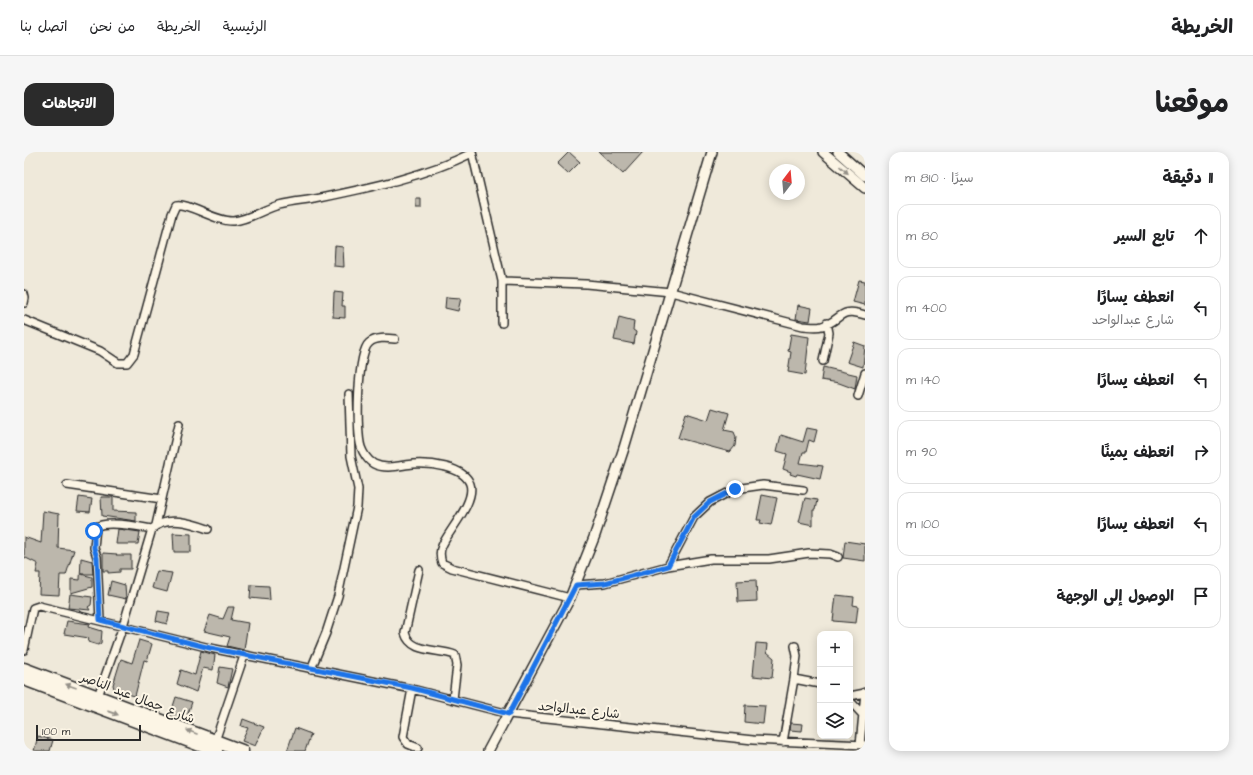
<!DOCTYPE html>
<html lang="ar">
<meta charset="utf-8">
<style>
:root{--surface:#fff;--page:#f6f6f6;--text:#202124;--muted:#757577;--line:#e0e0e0;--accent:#2b2b2b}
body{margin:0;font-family:"Architects Daughter","Playpen Sans Arabic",sans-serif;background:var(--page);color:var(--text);direction:rtl}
.controls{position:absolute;right:12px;bottom:12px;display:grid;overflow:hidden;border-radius:8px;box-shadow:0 2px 10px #0003}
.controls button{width:36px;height:36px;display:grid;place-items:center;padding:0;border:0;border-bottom:1px solid var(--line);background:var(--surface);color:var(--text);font:20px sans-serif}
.compass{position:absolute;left:745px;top:12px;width:36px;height:36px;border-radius:50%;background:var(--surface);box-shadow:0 2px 10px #0003;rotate:16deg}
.scale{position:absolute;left:12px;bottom:10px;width:105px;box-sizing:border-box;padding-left:4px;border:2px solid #2b2b2b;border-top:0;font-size:11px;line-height:14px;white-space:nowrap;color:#2b2b2b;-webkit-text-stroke:3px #fcf5e5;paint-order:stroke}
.stop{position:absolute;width:12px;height:12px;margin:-9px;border:3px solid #1a73e8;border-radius:50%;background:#fff}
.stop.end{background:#1a73e8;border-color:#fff;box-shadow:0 1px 4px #0008}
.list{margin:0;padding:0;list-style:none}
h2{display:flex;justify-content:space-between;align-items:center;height:52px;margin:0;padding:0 16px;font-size:17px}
h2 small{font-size:13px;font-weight:400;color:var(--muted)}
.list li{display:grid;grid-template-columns:26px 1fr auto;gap:12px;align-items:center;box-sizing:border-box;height:64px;margin:0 8px 8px;padding:0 8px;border:1px solid var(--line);border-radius:12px}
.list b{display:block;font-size:15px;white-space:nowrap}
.list p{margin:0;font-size:13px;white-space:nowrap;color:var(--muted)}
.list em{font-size:13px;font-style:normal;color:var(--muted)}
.icon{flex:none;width:22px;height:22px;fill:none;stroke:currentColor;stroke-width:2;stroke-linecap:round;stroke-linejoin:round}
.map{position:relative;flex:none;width:841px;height:599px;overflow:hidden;direction:ltr;border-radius:12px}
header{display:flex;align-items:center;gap:24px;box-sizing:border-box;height:56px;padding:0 20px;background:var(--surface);border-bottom:1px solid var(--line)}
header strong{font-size:19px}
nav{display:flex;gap:22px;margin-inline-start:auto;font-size:14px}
.intro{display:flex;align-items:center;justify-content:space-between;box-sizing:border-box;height:96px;padding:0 24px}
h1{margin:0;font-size:28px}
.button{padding:10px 18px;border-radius:12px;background:var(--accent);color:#fff;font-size:14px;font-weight:700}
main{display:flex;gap:24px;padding:0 24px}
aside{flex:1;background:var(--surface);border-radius:12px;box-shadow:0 2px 10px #0003}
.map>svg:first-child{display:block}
</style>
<header>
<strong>الخريطة</strong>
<nav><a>الرئيسية</a><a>الخريطة</a><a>من نحن</a><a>اتصل بنا</a></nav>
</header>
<div class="intro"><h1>موقعنا</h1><a class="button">الاتجاهات</a></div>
<main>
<aside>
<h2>11 دقيقة<small>سيرًا · 810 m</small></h2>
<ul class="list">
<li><svg class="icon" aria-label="ahead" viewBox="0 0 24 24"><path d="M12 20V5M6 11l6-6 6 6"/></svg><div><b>تابع السير</b></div><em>80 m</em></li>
<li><svg class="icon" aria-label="left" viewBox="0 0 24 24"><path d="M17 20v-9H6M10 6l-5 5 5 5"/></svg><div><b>انعطف يسارًا</b><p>شارع عبدالواحد</p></div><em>400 m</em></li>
<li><svg class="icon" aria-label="left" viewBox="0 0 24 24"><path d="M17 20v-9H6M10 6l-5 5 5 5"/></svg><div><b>انعطف يسارًا</b></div><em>140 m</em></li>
<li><svg class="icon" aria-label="right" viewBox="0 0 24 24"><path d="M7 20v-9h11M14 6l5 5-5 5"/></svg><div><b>انعطف يمينًا</b></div><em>90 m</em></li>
<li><svg class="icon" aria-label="left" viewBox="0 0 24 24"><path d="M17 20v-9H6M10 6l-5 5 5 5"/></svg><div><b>انعطف يسارًا</b></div><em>100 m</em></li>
<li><svg class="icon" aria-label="arrive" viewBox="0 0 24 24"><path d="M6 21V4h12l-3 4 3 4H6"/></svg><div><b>الوصول إلى الوجهة</b></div></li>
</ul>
</aside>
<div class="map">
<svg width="841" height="599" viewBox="0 0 841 599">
<rect width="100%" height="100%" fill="#efe9da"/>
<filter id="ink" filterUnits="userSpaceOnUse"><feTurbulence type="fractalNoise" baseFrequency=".025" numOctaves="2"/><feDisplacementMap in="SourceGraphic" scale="8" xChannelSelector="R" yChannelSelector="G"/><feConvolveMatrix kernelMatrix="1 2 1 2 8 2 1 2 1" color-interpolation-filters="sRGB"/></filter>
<g filter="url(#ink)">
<!-- building -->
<path fill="#bcb7ac" stroke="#2b2b2b" d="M 545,0 L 556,10 L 544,22 L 533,12 Z
M 575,0 L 619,0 L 599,22 Z
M 392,47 L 397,47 L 397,56 L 392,56 Z
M 311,94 L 319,95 L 320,115 L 310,114 Z
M 835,128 L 841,129 L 841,153 L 829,150 Z
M 310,140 L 319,141 L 318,154 L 321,154 L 321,166 L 309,165 Z
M 422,145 L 437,146 L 434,159 L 421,156 Z
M 774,153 L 788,156 L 786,169 L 772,167 Z
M 595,165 L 610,169 L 609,178 L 612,180 L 610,192 L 590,188 Z
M 767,182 L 785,185 L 781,223 L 764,220 L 767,200 L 764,199 Z
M 830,190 L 841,194 L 839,215 L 823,210 Z
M 799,215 L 833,223 L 831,237 L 815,231 L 797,228 Z
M 688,256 L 705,261 L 700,278 L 710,280 L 712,285 L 711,294 L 706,300 L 654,286 L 662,261 L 684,268 Z
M 783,276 L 793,278 L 790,290 L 785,288 L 782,300 L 779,300 L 776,311 L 799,314 L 796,327 L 773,322 L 772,324 L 766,322 L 767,320 L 759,317 L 763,302 L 753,299 L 757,283 L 779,290 Z
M 738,343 L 753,346 L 747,373 L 736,371 L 737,368 L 733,368 Z
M 55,345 L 68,347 L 66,360 L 53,359 Z
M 77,345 L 89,345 L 89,359 L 112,360 L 112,369 L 78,364 Z
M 781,346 L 793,348 L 791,358 L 789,358 L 789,373 L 775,370 Z
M 19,359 L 35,362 L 34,396 L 50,398 L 42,423 L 36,423 L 35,443 L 15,442 L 16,421 L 12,421 L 14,412 L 0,405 L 0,385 L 17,391 Z
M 94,377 L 116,380 L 114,392 L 92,392 Z
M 149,381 L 167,382 L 167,400 L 150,400 Z
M 821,389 L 841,392 L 841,409 L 819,406 Z
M 79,401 L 93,402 L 92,403 L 107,403 L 107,417 L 96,417 L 96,420 L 84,421 L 84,419 L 79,419 Z
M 57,406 L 68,409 L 69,422 L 57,422 L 68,425 L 68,435 L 47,441 L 47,427 L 56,428 Z
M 133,419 L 148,421 L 143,440 L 128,436 Z
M 732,428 L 733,449 L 714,450 L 713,429 Z
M 87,429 L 101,433 L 102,447 L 84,443 Z
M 227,433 L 245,434 L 246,448 L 226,446 Z
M 46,442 L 68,445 L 67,453 L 64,455 L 66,458 L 44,456 Z
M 812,443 L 830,445 L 829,453 L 834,454 L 832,471 L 809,469 Z
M 204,455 L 210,455 L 207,468 L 224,471 L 220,498 L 203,494 L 206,485 L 180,479 L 186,463 L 199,467 Z
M 134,459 L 146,461 L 143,472 L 132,469 Z
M 43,469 L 66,472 L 65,475 L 78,479 L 77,491 L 74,493 L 64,490 L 65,486 L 40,482 Z
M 115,488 L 128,492 L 123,509 L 120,508 L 111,544 L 91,539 L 89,533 L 97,507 L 108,511 Z
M 732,491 L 744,492 L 743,500 L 750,506 L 748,526 L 729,524 Z
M 177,499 L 191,503 L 189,518 L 179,516 L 172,540 L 153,532 L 157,518 L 171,523 Z
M 196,515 L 208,517 L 204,535 L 193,531 Z
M 152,545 L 168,550 L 162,568 L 146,564 Z
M 721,553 L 741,554 L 739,572 L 720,570 Z
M 219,567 L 240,575 L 231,594 L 218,589 L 224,576 L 217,574 Z
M 767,571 L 779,572 L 778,579 L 766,578 Z
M 271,576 L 287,582 L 281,599 L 263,599 Z
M 14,584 L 29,588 L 26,599 L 10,599 Z"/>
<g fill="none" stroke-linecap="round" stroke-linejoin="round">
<!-- minor casing -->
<g stroke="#2b2b2b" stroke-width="10">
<path id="minor" d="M 448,0 L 478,129 L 478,171
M 478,129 L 562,132 L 647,140 L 779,174 C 784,174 792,176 798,174 C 818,169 814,154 841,163
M 0,142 L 1,146 L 0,151
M 0,168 L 76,199 L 94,211 L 103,211 L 110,202 L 148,62 L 152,53 C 164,50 191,70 210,69 C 226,67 240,57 255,53 C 267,50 279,49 291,47 C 344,36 399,25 448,1
M 371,187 C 362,186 352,185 345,191 C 333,201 332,280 337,295 C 339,301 344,309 350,312 C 362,318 377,313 389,312 C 405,311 440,314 446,332 C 452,350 424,379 418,394 C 415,400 416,405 418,411 L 428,416 L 546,446
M 799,209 L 805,181 L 803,171
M 834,244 L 841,221
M 43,333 L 138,347
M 132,373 L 155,272
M 644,414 L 687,407 L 745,407 L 785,401 L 806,402 L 814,405
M 395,418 L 381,481 C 387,502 414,496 431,503 L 433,513 L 429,547
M 552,433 L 581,431 L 644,414 L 670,365 L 686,350 L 711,337 L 739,333 L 779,338
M 76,468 L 73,405 L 70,396 L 72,375 C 83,368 116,375 128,377
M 771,494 L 773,504 L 770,527 L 796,532
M 0,498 L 9,456 L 15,454 L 186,496 L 388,537 L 485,562 L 729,588 L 841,593
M 287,517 L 302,481 L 314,444 L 333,355 L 334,337 L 327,304 L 325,242
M 388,537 L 379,585 L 384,592 L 394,596
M 74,544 L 99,474 L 128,377 C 143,363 167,371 184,377
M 826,544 L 841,541
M 826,549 L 839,563
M 191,589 L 220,504
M 759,590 L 770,527
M 836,593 L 841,540"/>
</g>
<!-- tertiary casing -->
<g stroke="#2b2b2b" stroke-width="12">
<path id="tertiary" d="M 799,0 L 841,36
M 814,0 L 841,24
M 464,599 L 546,446 L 571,383 L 600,296 L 688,0"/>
</g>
<!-- primary casing -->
<g stroke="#2b2b2b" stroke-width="15">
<path id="primary" d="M 0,517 L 218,599
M 0,527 L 192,599"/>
</g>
<!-- minor -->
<use href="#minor" stroke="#fcf5e5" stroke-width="7"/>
<!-- tertiary -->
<use href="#tertiary" stroke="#fcf5e5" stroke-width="9"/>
<!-- primary -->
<use href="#primary" stroke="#fcf5e5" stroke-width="12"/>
</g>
<!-- one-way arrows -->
<defs><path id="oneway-solid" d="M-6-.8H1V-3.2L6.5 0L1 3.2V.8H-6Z"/></defs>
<g fill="#949088">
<use href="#oneway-solid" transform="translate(820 18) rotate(41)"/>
<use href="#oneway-solid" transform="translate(47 534) rotate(-160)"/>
<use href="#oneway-solid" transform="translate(89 561) rotate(20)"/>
<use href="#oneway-solid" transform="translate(168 580) rotate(-159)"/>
</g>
</g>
<g fill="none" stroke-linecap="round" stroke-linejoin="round" filter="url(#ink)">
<!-- route -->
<path stroke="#1a73e8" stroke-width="5" d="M 70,379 L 70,396 L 73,406 L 76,468 L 186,496 L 388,536 L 485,562 L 552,433 L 581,431 L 644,414 L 670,365 L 686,350 L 711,337"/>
</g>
<g text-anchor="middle" stroke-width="4" stroke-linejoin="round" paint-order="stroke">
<!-- street labels -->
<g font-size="13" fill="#2b2b2b" stroke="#fcf5e5">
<text transform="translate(114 545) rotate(21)" y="5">شارع جمال عبد الناصر</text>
<text transform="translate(555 557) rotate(6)" y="5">شارع عبدالواحد</text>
</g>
</g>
</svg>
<div class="controls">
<button>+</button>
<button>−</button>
<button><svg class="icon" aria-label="layers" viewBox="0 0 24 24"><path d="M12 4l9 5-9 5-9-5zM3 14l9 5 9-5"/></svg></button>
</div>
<svg class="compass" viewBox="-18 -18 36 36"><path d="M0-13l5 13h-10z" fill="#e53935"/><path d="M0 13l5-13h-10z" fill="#757577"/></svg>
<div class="scale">100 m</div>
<div class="stop" style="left:70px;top:379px"></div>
<div class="stop end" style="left:711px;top:337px"></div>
</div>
</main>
